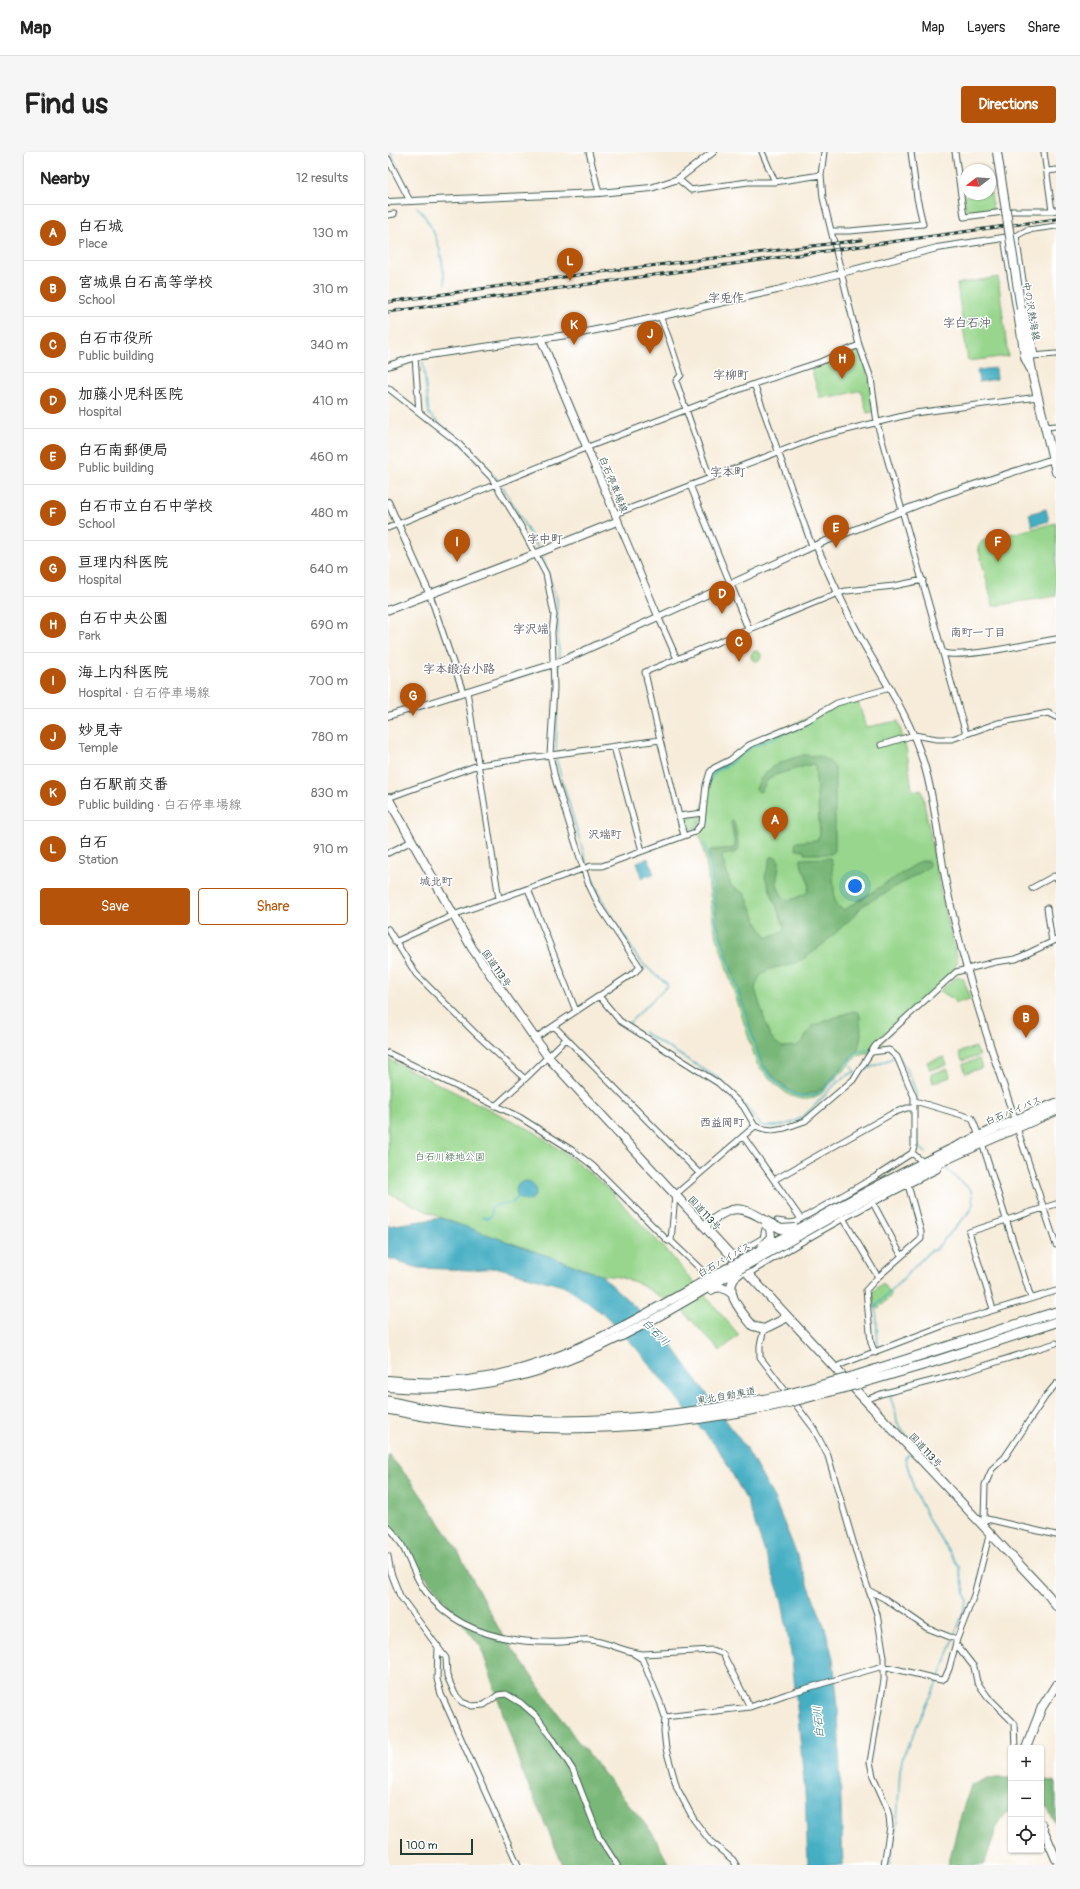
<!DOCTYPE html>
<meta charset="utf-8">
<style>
:root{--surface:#fff;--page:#f6f6f6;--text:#222;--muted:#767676;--line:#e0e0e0;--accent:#b45309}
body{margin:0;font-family:Pangolin,"Klee One",sans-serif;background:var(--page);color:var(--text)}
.controls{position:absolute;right:12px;bottom:12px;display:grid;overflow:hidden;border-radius:4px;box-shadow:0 1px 3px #0004}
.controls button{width:36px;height:36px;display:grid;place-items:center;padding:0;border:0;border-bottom:1px solid var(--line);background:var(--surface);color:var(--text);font:20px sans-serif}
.compass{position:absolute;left:572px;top:12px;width:36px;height:36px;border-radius:50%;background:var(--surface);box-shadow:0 1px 3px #0004;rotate:253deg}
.scale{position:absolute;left:12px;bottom:10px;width:73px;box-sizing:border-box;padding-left:4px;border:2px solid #1f3d34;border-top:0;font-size:11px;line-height:14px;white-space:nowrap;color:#1f3d34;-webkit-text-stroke:3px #fff;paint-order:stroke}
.you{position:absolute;left:467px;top:734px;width:14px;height:14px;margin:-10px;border:3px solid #fff;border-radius:50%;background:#1a73e8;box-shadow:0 0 0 6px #1a73e833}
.badge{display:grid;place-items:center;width:26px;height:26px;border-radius:50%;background:var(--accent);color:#fff;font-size:13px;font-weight:700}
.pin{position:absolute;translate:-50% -33px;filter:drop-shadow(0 1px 2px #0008)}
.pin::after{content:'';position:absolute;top:21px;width:14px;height:12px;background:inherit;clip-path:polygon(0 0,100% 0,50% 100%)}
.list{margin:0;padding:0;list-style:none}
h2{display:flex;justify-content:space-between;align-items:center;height:52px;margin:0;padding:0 16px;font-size:17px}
h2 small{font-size:13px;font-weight:400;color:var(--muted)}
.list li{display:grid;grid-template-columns:26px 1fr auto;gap:12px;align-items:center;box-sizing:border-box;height:56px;padding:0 16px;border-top:1px solid var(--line)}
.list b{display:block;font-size:15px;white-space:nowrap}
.list p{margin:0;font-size:13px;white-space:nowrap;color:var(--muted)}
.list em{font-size:13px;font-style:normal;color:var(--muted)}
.actions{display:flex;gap:8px;padding:12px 16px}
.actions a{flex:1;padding:9px 0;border:1px solid var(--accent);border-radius:4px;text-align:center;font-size:14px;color:var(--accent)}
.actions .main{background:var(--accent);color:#fff}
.icon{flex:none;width:22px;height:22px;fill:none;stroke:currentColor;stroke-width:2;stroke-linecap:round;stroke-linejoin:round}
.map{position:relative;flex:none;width:668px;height:1713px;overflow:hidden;border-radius:4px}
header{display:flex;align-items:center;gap:24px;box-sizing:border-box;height:56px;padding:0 20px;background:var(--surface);border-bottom:1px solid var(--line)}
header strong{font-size:19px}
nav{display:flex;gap:22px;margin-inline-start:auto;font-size:14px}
.intro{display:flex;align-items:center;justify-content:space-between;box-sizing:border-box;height:96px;padding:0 24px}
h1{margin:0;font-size:28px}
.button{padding:10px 18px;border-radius:4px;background:var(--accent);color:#fff;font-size:14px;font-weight:700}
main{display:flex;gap:24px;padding:0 24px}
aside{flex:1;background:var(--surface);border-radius:4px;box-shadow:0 1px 3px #0004}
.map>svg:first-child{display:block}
</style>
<header>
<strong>Map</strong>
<nav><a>Map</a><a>Layers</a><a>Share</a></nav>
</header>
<div class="intro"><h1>Find us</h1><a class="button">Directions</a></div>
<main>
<aside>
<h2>Nearby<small>12 results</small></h2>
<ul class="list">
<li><span class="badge">A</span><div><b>白石城</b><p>Place</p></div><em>130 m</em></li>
<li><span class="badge">B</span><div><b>宮城県白石高等学校</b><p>School</p></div><em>310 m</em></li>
<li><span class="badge">C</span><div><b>白石市役所</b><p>Public building</p></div><em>340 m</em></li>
<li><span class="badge">D</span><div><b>加藤小児科医院</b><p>Hospital</p></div><em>410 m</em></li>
<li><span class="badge">E</span><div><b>白石南郵便局</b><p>Public building</p></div><em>460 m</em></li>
<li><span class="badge">F</span><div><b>白石市立白石中学校</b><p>School</p></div><em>480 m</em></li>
<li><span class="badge">G</span><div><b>亘理内科医院</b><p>Hospital</p></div><em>640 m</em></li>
<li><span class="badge">H</span><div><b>白石中央公園</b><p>Park</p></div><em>690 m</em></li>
<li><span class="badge">I</span><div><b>海上内科医院</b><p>Hospital · 白石停車場線</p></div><em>700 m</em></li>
<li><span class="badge">J</span><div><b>妙見寺</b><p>Temple</p></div><em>780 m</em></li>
<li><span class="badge">K</span><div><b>白石駅前交番</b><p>Public building · 白石停車場線</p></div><em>830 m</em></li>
<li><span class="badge">L</span><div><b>白石</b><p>Station</p></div><em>910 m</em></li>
</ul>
<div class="actions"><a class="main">Save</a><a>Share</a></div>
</aside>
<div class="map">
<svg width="668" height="1713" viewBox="0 0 668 1713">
<rect width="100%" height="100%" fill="#fff"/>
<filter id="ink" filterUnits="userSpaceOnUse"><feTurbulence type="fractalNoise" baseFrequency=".025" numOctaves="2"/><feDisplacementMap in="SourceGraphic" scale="8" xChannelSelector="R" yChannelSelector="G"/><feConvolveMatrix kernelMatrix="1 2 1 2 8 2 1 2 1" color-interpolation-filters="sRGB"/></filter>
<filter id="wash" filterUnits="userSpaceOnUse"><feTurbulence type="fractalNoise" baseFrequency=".012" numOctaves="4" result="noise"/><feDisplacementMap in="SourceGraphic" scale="16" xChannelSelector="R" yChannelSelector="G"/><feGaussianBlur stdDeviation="0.9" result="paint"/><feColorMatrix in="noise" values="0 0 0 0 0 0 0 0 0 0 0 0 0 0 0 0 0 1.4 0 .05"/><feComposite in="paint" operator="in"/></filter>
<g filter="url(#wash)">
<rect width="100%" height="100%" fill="#f7ecda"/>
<!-- green -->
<path fill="#97d68c" stroke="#5b8a60" d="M 603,41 L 605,58 L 582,62 L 578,60 L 576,44 Z
M 610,125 L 620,204 L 580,209 L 569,132 Z
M 469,199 L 474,200 L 490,259 L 479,261 L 473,238 L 443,246 L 442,243 L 432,246 L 423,216 Z
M 668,371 L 668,444 L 605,454 L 590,395 L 594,389 Z
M363 504a5 5 0 1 1 10 0a5 5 0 1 1-10 0Z
M 456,549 L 470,549 L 478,575 L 510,569 L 519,600 L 524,638 L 534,639 L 554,745 L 570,808 L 565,820 L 551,831 L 483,901 L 476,901 L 469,904 L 433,942 L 421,947 L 414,947 L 403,944 L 398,941 L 383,928 L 369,912 L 326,776 L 318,709 L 310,677 L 322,620 L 361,593 Z
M 309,664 L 311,668 L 308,675 L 297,680 L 294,666 Z
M 570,824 L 576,827 L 582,847 L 567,851 L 566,847 L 551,839 Z
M 588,895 L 591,904 L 574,909 L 571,900 Z
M 556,905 L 559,913 L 542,918 L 539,910 Z
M 0,907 L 145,979 L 190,1011 L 216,1033 L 281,1101 L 351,1183 L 332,1199 L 293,1157 L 250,1131 L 231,1125 L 213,1123 L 53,1066 L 0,1041 Z
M 591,907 L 594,916 L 577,921 L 575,912 Z
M 560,917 L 562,925 L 545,931 L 543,922 Z
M 495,1131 L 504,1143 L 491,1156 L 486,1156 L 485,1139 Z"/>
<!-- forest -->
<path fill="#79b778" stroke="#4c7a56" d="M 416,603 C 430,604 439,604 447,616 L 447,699 L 443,702 L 417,702 L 415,698 L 408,697 L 407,692 L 409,690 L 429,688 L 432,683 L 427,613 L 424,612 L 387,623 L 381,626 L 373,639 L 371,640 L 368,637 C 376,614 395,609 416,603 Z
M 346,669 L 351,696 L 349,700 L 335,703 L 334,706 L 343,734 L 357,742 L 371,774 L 378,784 L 381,785 L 396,778 L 396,774 L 377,725 L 383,705 L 388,705 L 391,709 C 391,726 384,730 396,746 L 403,748 L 419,741 C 425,725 412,721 413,707 L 442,706 L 444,710 L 447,750 L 449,754 L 456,758 L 533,709 L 540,709 L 541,713 L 540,716 L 474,754 L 467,763 C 451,777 430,799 411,809 C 396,818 372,810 367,837 L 381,882 L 387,890 L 394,895 L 409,894 L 414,890 L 424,874 L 465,859 L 470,860 L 472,864 L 473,883 L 470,897 L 435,936 L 428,940 L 413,944 L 406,942 L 395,933 L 382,921 L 374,912 L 371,905 L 330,775 L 321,702 L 322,698 L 346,696 L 347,693 L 343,670 Z
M 0,1302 L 24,1330 L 66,1392 L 112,1479 L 188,1587 L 265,1682 L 281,1713 L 175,1713 L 134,1619 L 93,1495 L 0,1376 Z
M 600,1626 L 623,1626 L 623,1658 L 611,1669 L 596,1713 L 560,1713 L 575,1656 L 583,1634 Z
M 653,1627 L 668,1630 L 668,1673 L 659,1655 L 653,1655 Z"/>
<!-- water -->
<path fill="#44aec3" stroke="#32767c" d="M 608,216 L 609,227 L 591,230 L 589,218 Z
M 658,357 L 661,369 L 644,374 L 641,362 Z
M 260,706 L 266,722 L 254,726 L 249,710 Z
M128 1039a10 10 0 1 1 20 0a10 10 0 1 1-20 0Z
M 53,1066 L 213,1123 L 274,1180 L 358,1296 L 385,1344 L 407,1398 L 437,1476 L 445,1506 L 450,1554 L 455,1713 L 420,1713 L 417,1640 L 409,1555 L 404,1508 L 394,1449 L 359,1349 L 331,1298 L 248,1196 L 218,1164 L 178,1135 L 111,1116 L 82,1118 L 30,1116 L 0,1106 L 0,1074 Z"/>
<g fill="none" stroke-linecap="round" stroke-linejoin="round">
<!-- stream -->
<path stroke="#44aec3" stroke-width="1.5" d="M 2,0 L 22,43
M 29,55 C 50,78 54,102 57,132
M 35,210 L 41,262 L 64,283
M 72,289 L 110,328
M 115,335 L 151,398
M 154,403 L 169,448 L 171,508
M 471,547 L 491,542
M 168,598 L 171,512
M 168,607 L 199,713 L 214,748 L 247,802 L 255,812 L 279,832 L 279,834 L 241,871 L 243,873
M 320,637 L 322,628 L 328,619 L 343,611 L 364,595 L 425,569
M 317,692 L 322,711 L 329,774 L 373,912 C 388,931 412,958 437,936 C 445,928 452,918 459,910
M 255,880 L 331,927 L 347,943
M 488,896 L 503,895 C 512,902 529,936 529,948
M 460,910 L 469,899 L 483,897
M 472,920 L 507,905
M 357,953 C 362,957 368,970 372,972 C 376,975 382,974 387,974 C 426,973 435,931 467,920 L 463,914
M 528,962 L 529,951
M 528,973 L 529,993 L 538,1001
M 94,1067 L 95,1065 L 99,1066 L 103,1064 L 103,1056 C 110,1048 121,1058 130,1045
M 490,1195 L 488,1154 L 542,1099 L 547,1098 L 583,1058 L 585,1052 L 583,1038 L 557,1016
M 502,1244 L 508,1262 L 509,1270 L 527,1295
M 501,1713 L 509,1671 L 512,1618 L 515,1604 L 553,1522 L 579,1449 L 571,1415 L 543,1372 L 527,1340 L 517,1306 L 521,1302"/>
</g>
</g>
<g filter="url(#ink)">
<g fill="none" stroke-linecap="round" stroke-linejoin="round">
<!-- minor casing -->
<g stroke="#3f574d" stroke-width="7">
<path id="minor" d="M 201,0 L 211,41
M 374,0 L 387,30
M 436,0 L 433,23 L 435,46 L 471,193 L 483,226 L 489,271 L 578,582
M 567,0 L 576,65 L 624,59 L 664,59
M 656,0 L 664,59 L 668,58
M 0,7 L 22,49
M 660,19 L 668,18
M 290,27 L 303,38 L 360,30 L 387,30 L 433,23
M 0,63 L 6,62
M 443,79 L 462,79 L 535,72 L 529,46 L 523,0
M 616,86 L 636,207 L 641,217
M 272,164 L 281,187 L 293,223 L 288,229 L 322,326
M 645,204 L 668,202
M 647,204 L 628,84 L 639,78 L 668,74
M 27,205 L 31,260
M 366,232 L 424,394
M 0,236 L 69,290 L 103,325 L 132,373 L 158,422 L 166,463 L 164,480 L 166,536 L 162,603 L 168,630 L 200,731 L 211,754 L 252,815 L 247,820 L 146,887
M 657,275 L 668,274
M 302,333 L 342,431
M 227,362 L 430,285 L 527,261 L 650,245
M 0,376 L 200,295 L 366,232 L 432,210 L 471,193
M 42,443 L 75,540
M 270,464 L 289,507
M 555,501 C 578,507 641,491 668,487
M 79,539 L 111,747
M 493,593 L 526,583 L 549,587 L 564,587 L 610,571 L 660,561 L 668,565
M 226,595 L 254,699
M 0,646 L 90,613 L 272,588
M 291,664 L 315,661
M 296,684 L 272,588 L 257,520 L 450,441 L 458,439 L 506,434 L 535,428
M 0,701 L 24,689
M 644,736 L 666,724 L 668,726
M 140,737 L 188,859
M 659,756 L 664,790
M 0,777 L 28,822 L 88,882 L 137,927
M 7,790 L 68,762 L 203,714 L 214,714 L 307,680 L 314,671 L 318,633 L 322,620 L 326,616 L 342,608 L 361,593 L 418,569 L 449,551 L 502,536
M 211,844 L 232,869 L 330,931 L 355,954 L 367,974 L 376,977 L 384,978 L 397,976 L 417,969 L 465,928 L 487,894 L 568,820 L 607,810 L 628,807 L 668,788
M 166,874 L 311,1021
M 0,901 L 133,966 L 187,1000 L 205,1014 L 280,1089 L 283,1089 L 322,1126
M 527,949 L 584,966 L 591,984
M 107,954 L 137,927 L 178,887
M 629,976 L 668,1093
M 355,984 L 413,1067
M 594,991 L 643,1146
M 524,1001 L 535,1010
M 386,1028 L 505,961 L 519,956 L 526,956
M 485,1051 L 513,1103
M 455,1066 L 490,1125
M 283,1089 L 287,1043 L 367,974
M 344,1104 L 375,1086 L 377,1077 L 389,1069 L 402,1071 L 408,1070 L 487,1025 L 524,1001 L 526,995 L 526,945 L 509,905 L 501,898 L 484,900
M 360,1122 C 421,1084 484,1050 549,1018 L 551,1015 L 550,1012
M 605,1157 L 581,1080 L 668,1052
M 376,1177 L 372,1193 L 372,1205 L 426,1277 L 440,1304 L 471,1410 L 489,1462 L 496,1505 L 496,1528 L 482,1610 L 485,1624 L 498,1653 L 501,1664 L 502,1674 L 496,1713
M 487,1201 L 483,1191 L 478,1138 L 490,1125 L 533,1087 L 533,1080 L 520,1033
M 448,1217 L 452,1213 L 557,1173 L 668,1139
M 478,1248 L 493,1242 L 571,1222 L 668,1191
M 594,1371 L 599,1367 L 668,1383
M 593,1372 L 596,1367 L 597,1333 L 604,1317 L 617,1305 L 657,1245 L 668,1232
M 0,1375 C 20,1393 22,1420 38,1440 C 71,1483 124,1492 175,1490 C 184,1490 193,1487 202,1488 C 220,1490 236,1500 255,1502 L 324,1498 L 335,1502 L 362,1555
M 0,1404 L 3,1421 L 12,1444 L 58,1506 L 59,1524 L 67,1542 L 74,1550 L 84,1554 L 96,1553 L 110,1543 L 118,1542 L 133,1551 L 150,1566 L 165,1587 L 185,1618 L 211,1685 L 229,1713
M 482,1439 L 497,1447 L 539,1476 L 562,1485 L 569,1487
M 568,1492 L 586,1515 L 589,1530 L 600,1545 L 626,1571 L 627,1596
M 50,1494 L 49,1527 L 53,1542 L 130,1713
M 246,1502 L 254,1507 L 272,1550 L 277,1565 L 276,1579 L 278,1597 L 289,1636 L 306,1668 L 322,1689 L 345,1708 L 348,1713
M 277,1565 L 362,1555 L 399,1542 L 495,1514 L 553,1528 L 557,1526 L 561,1517 L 569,1487 L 586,1443 L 602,1380"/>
</g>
<!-- tertiary casing -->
<g stroke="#3f574d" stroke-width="8">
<path id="tertiary" d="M 0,50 L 211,41 L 263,36 L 290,27 L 325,0
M 0,214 L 27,205 L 193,181 L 243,171 L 389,138 L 549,96 L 628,84
M 0,350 L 42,443
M 230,369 L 270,464
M 428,393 C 444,428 459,463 478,496 C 500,534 523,569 536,612 C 549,655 551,702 561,746 C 578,822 603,897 628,971
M 342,431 L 361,478
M 0,564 L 169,511 L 428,393 L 552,344 L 668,306"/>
</g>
<!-- secondary casing -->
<g stroke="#3f574d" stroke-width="9">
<path id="secondary" d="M 0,458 L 155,399 L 230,369 L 153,187"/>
</g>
<!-- primary casing -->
<g stroke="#3f574d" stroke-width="10">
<path id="primary" d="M 633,157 L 645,225 L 668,320"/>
</g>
<!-- trunk casing -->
<g stroke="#3f574d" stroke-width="10">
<path id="trunk" d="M 0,646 L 84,796 L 160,905 L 448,1217 L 661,1444 L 668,1454
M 441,1060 C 515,1019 590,982 668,951
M 444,1065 C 517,1025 592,992 668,959
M 316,1074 C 344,1054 350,1051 380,1070
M 352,1121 C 331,1135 353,1160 365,1174 L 376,1177 L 400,1165
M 323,1138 C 331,1133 336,1136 343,1141
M 0,1228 C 135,1245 233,1174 345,1113
M 0,1235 C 138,1248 237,1185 350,1118
M 638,1596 L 654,1555 L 668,1533
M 653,1672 L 668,1707"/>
</g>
<!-- motorway casing -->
<g stroke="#3f574d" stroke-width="11">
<path id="motorway" d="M 464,1225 L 668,1160
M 470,1232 L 545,1210 L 668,1170
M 0,1249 C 128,1281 270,1271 397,1243
M 0,1257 C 136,1286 267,1280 402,1250"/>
</g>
<!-- minor -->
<use href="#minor" stroke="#fff" stroke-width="5"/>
<!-- tertiary -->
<use href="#tertiary" stroke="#fff" stroke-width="6"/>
<!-- secondary -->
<use href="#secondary" stroke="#fff" stroke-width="7"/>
<!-- primary -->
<use href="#primary" stroke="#fff" stroke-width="8"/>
<!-- trunk -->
<use href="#trunk" stroke="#fff" stroke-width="8"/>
<!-- motorway -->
<use href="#motorway" stroke="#fff" stroke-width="9"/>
<!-- rail casing -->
<g stroke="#1f3d34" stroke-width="3">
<path id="rail" d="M 0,150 L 197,122 L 473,88
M 0,160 L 668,67"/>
</g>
<!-- rail -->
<use href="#rail" stroke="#fff" stroke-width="1.5" stroke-dasharray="4.5" stroke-linecap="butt"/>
<!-- primary-bridge casing -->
<g stroke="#3f574d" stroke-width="10" stroke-linecap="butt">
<path id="primary-bridge" d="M 609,0 L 633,157"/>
</g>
<!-- trunk-bridge casing -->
<g stroke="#3f574d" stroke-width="10" stroke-linecap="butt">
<path id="trunk-bridge" d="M 380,1070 L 393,1077 L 407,1076
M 375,1093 L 383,1085 L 382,1076 L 378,1073
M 345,1113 L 441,1060
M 350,1118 L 444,1065"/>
</g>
<!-- motorway-bridge casing -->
<g stroke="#3f574d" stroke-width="11" stroke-linecap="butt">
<path id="motorway-bridge" d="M 397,1243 L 464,1225
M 402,1250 L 470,1232"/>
</g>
<!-- primary-bridge -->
<use href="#primary-bridge" stroke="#fff" stroke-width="8"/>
<!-- trunk-bridge -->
<use href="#trunk-bridge" stroke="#fff" stroke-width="8"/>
<!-- motorway-bridge -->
<use href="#motorway-bridge" stroke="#fff" stroke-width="9"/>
</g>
</g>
<g text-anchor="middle" stroke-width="3" stroke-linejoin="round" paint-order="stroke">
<!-- street labels -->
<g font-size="10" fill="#1f3d34" stroke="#fff">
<text transform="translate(644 159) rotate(80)" y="4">中の沢熱海線</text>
<text transform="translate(226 332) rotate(68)" y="4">白石停車場線</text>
<text transform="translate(109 816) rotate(55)" y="4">国道113号</text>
<text transform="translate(625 958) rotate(-23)" y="4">白石バイパス</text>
<text transform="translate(317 1061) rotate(47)" y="4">国道113号</text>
<text transform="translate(336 1107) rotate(-30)" y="4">白石バイパス</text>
<text transform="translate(338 1243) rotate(-10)" y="4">東北自動車道</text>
<text transform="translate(538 1298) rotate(47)" y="4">国道113号</text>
</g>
<!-- park labels -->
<g font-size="10" fill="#3d634a" stroke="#fff">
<text x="62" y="1008">白石川緑地公園</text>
</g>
<!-- neighbourhood labels -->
<g font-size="11" font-weight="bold" fill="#616068" stroke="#fff">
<text x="590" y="484">南町一丁目</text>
<text x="217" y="686">沢端町</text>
<text x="48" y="733">城北町</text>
<text x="334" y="974">西益岡町</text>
</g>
<!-- water labels -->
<g font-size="11" font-style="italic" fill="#2c6566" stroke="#fff">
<text transform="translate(268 1180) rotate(45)" y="4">白石川</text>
<text transform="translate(430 1570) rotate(-95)" y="4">白石川</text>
</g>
<!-- quarter labels -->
<g font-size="12" font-weight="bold" fill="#616068" stroke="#fff">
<text x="338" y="150">字兎作</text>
<text x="579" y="175">字白石沖</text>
<text x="343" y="227">字柳町</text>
<text x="340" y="324">字本町</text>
<text x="157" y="391">字中町</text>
<text x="143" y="481">字沢端</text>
<text x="71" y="521">字本鍛冶小路</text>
</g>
</g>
</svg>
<div class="controls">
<button>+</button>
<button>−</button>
<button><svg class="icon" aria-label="locate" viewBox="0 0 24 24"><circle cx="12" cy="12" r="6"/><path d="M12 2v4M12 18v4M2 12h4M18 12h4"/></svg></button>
</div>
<svg class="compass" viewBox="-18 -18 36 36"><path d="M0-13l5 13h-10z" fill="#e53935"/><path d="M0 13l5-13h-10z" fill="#767676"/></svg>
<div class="scale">100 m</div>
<div class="you"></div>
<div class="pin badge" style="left:387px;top:688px">A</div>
<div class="pin badge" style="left:638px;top:886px">B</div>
<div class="pin badge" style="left:351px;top:510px">C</div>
<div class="pin badge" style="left:334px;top:462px">D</div>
<div class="pin badge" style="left:448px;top:396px">E</div>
<div class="pin badge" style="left:610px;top:410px">F</div>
<div class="pin badge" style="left:25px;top:564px">G</div>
<div class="pin badge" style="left:454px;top:227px">H</div>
<div class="pin badge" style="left:69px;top:410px">I</div>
<div class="pin badge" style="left:262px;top:202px">J</div>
<div class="pin badge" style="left:186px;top:193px">K</div>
<div class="pin badge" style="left:182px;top:129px">L</div>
</div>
</main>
